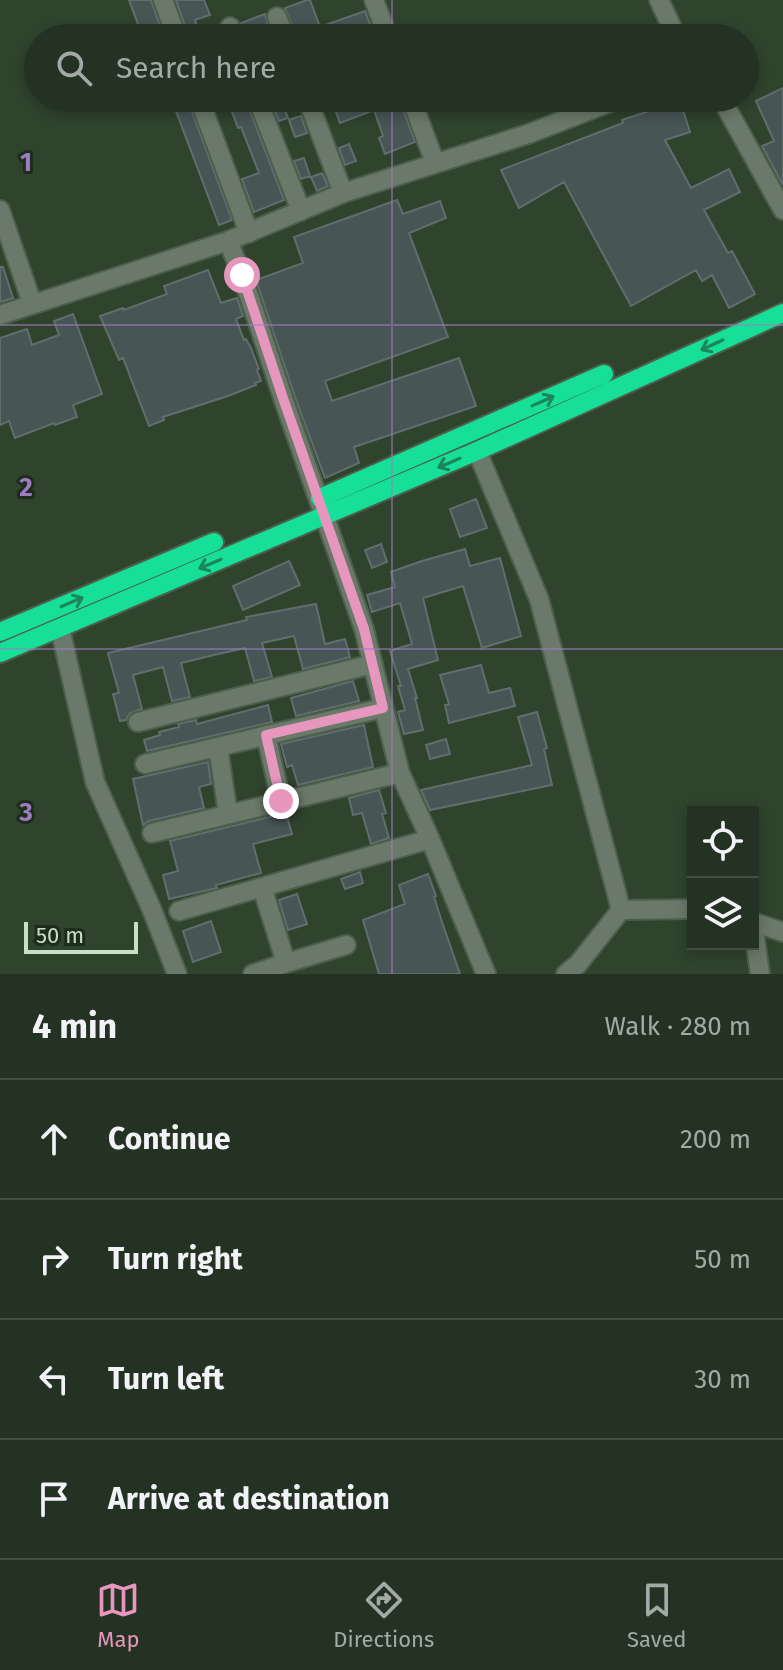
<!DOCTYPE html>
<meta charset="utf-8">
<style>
:root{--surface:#233222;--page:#2f3e2f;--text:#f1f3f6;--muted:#a3aaa5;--line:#404d40;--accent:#e797bd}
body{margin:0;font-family:"Fira Sans",sans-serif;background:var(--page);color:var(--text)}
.controls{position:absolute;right:24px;bottom:24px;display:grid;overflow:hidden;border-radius:0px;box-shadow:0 4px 12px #0003}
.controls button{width:72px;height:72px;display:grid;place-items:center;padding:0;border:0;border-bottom:2px solid var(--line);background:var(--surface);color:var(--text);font:40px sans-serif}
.scale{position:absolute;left:24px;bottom:20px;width:114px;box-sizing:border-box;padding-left:8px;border:4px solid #c9dec7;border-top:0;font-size:22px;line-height:28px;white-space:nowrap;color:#c9dec7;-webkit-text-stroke:6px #1d2d1b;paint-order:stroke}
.stop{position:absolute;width:24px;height:24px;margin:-18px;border:6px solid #e797bd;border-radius:50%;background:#fff}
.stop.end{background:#e797bd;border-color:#fff;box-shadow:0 2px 8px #0008}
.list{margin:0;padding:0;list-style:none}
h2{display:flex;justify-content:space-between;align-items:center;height:104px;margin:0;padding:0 32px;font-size:34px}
h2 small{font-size:26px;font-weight:400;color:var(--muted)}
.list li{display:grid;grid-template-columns:52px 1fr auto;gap:24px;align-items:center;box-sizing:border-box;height:120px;padding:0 32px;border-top:2px solid var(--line)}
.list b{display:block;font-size:30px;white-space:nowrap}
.list em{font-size:26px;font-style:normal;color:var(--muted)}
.icon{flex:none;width:44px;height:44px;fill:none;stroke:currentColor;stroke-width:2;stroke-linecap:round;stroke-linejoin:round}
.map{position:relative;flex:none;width:783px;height:974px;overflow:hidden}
.search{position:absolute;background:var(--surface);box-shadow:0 4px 12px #0003;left:24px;right:24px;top:24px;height:88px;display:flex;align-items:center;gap:20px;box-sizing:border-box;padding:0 28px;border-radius:44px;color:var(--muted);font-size:30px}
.sheet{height:584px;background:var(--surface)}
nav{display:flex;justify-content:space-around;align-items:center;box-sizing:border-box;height:112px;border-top:2px solid var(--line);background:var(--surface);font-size:22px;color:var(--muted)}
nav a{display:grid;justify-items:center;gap:4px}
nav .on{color:var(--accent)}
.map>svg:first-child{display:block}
</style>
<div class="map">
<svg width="783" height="974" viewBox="0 0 783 974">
<rect width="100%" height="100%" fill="#2f432d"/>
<!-- building -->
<path fill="#475554" stroke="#606e6d" stroke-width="2" d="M 129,0 L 151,0 L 164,38 L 143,38 Z
M 176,0 L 204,0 L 210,15 L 195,20 L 201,38 L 189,38 Z
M 307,0 L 310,0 L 320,27 L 365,11 L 375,38 L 297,38 L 285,8 Z
M 265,14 L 269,30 L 246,38 L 241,23 Z
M 783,88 L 783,185 L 762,146 L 774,141 L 756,101 Z
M 171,98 L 187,98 L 232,220 L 219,225 Z
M 227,98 L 245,98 L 284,200 L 254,212 L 242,179 L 259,173 L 241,127 L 238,128 Z
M 331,98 L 352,98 L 354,105 L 370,99 L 369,98 L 399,98 L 415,142 L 385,154 L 379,138 L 383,136 L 374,110 L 340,123 Z
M 281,100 L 288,118 L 279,121 L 272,104 Z
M 680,101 L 690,132 L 665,140 L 691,188 L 729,169 L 740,192 L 704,210 L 728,253 L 732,251 L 755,294 L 729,308 L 712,275 L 702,281 L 696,270 L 631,306 L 564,182 L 519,208 L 501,170 L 623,123 L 622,120 Z
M 301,116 L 307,133 L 295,137 L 289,120 Z
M 349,144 L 356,161 L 345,165 L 339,148 Z
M 304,158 L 310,176 L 301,179 L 294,161 Z
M 322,173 L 328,186 L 317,191 L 311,177 Z
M 397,200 L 403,214 L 440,201 L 446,218 L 409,233 L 448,337 L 325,381 L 332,401 L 459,358 L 476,406 L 354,447 L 359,463 L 325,478 L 295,397 L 256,280 L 303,263 L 294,237 Z
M 0,267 L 3,267 L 13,298 L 0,302 Z
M 208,270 L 221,303 L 237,298 L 243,316 L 236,319 L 244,340 L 246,339 L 251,348 L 259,369 L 257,370 L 261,381 L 255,383 L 256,385 L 228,396 L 163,417 L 164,420 L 149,426 L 123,358 L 119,360 L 100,316 L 123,308 L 124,310 L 167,294 L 164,286 Z
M 73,314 L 102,394 L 73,405 L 77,417 L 55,425 L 54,423 L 15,438 L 9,421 L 0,425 L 0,338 L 27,329 L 32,345 L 59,335 L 54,321 Z
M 476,499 L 487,528 L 460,537 L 450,509 Z
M 381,544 L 387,562 L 372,568 L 365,550 Z
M 465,549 L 470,566 L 500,558 L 521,636 L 482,648 L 463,586 L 423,598 L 438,660 L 408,669 L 417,698 L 415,698 L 423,730 L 404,734 L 398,712 L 405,710 L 398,686 L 401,686 L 390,651 L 412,644 L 400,603 L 372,612 L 367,595 L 395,587 L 391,572 L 422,561 Z
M 289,561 L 300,585 L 243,610 L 233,586 Z
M 316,604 L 325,644 L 345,639 L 350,657 L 303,669 L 294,636 L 262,643 L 272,677 L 254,681 L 245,648 L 214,655 L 181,663 L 190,697 L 172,701 L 163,667 L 133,675 L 142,709 L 130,713 L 126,720 L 120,721 L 113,694 L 119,693 L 108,653 L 247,620 L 246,617 Z
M 481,665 L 489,693 L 510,688 L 515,706 L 449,723 L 445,705 L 449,704 L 440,675 Z
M 353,681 L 359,701 L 296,716 L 291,698 Z
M 268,705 L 272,722 L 147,751 L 144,740 L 160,735 L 159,732 L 179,727 L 178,724 L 196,720 L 197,724 Z
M 537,712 L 547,748 L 544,749 L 552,785 L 430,810 L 421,790 L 532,765 L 518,717 Z
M 364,725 L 373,767 L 298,785 L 292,765 L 287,767 L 281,744 Z
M 446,739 L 450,754 L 430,759 L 426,745 Z
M 208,762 L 211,784 L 199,787 L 204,808 L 149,821 L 143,825 L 133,779 Z
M 379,790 L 386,813 L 382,814 L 389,838 L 371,844 L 362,813 L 353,815 L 349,798 Z
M 286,813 L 292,834 L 253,844 L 261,873 L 216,885 L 217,888 L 169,899 L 163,875 L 178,871 L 170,841 Z
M 360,872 L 363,883 L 345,889 L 341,879 Z
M 428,874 L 436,896 L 434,897 L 442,922 L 460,974 L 379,974 L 363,920 L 405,904 L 399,885 Z
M 297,894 L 307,924 L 288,930 L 279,900 Z
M 211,921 L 221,952 L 193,962 L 183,931 Z"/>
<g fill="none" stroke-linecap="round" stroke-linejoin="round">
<!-- street casing -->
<g stroke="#4d5f4c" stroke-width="22">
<path id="street" d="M 163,0 L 177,38
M 374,0 L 388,38
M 659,0 L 677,38
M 277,17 L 285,38
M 230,27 L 234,38
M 199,98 L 249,233
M 257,98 L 301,211
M 307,98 L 343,193
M 411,98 L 435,163
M 721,98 L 783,210
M 0,210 L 32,303
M 0,315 L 228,241
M 477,451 L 539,599 L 621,910 L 693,909
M 60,628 L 95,782 L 152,910 L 177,974
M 138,722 L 373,664
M 266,735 L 281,801
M 218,747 L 228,814
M 145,764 L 383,708
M 152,833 L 400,773
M 179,911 L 430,839
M 753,922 L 783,932
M 753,924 L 760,974
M 286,963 L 346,945
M 253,974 L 286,963 L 262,887
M 486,974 L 430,839 L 400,773 L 364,629 L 284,401 L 242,275 L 228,241 L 343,193 L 528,134 L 621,98
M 566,974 L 578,964 L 621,910"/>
</g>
<!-- fast casing -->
<g stroke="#4d5f4c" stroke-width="22">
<path id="fast" d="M 320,498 L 604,374
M 0,632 L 214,542
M 0,653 L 477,451 L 783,313"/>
</g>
<!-- street -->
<use href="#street" stroke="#6a7969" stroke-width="18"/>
<!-- fast -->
<use href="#fast" stroke="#16e098" stroke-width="18"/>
</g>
<!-- one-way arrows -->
<defs><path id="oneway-shaft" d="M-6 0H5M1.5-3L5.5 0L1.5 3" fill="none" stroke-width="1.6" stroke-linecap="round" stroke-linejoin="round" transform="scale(2)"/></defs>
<g stroke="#1a865a">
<use href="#oneway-shaft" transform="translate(712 345) rotate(155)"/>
<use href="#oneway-shaft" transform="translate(543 401) rotate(-24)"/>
<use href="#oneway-shaft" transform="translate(449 463) rotate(157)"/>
<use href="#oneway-shaft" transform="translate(210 564) rotate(157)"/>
<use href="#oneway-shaft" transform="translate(72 602) rotate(-23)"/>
</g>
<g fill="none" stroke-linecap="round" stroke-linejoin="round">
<!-- route -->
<path stroke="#e797bd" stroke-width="10" d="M 242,275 L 284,401 L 364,629 L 383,708 L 266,735 L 281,801"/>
</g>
<!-- grid -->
<path fill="none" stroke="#9e7cc3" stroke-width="2" stroke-opacity="0.55" d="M 392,0 L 392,38M 392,98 L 392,974M 0,325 L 783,325M 0,649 L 783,649"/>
<g font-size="26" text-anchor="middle" font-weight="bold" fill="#9e7cc3" stroke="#1d2d1b" stroke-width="6" stroke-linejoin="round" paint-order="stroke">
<text x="26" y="171">1</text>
<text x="26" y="496">2</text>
<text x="26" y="821">3</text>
</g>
</svg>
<div class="controls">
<button><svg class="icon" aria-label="locate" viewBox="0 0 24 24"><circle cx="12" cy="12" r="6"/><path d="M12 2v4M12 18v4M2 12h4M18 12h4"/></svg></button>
<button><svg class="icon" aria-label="layers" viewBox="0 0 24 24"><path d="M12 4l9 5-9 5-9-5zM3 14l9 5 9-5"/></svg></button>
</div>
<div class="scale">50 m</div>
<div class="stop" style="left:242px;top:275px"></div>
<div class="stop end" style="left:281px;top:801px"></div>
<div class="search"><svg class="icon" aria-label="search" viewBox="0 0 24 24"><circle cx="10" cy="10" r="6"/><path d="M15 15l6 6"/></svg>Search here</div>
</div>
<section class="sheet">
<h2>4 min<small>Walk · 280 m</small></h2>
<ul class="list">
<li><svg class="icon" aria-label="ahead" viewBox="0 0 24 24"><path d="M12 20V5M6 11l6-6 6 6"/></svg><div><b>Continue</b></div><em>200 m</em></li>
<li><svg class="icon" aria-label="right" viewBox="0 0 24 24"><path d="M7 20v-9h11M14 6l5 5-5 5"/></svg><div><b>Turn right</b></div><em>50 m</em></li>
<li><svg class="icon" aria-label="left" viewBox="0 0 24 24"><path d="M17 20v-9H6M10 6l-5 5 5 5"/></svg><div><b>Turn left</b></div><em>30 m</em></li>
<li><svg class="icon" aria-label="arrive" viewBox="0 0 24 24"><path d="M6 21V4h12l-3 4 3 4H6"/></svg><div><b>Arrive at destination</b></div></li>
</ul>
</section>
<nav>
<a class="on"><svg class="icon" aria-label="map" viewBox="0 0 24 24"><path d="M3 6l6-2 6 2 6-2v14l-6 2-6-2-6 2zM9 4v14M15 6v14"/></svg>Map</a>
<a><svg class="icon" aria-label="directions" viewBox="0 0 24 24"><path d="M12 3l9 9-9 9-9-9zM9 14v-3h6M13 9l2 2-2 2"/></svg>Directions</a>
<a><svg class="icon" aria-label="saved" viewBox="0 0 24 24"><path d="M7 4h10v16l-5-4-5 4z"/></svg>Saved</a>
</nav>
